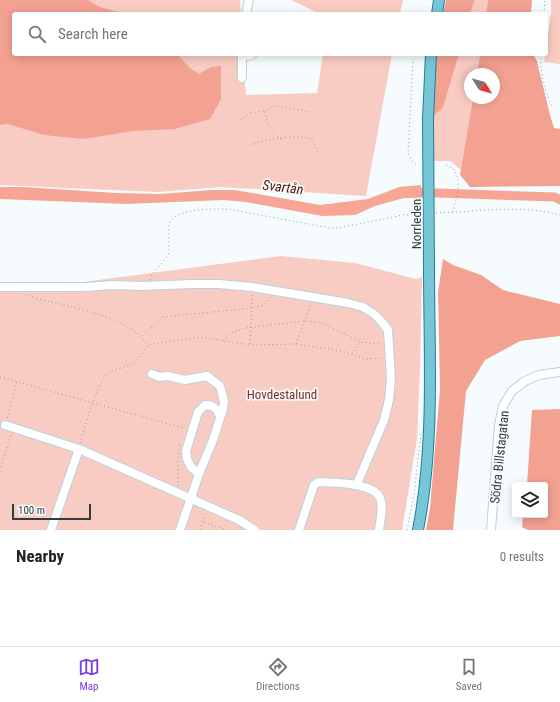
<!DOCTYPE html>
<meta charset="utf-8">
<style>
:root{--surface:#fff;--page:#f6f6f6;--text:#222;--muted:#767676;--line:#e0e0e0;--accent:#7c3aed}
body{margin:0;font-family:"Roboto Condensed",sans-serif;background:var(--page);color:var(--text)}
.controls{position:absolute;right:12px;bottom:12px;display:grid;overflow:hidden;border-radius:4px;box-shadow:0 2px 10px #0003}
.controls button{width:36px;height:36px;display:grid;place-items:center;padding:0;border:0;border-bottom:1px solid var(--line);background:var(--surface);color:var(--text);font:20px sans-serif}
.compass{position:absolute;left:464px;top:68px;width:36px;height:36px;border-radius:50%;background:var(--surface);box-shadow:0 2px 10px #0003;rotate:127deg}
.scale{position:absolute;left:12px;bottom:10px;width:79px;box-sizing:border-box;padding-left:4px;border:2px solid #313d40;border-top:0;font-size:11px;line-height:14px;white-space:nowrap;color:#313d40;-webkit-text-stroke:3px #f6fcfe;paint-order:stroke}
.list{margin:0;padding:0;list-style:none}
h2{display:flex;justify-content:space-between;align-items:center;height:52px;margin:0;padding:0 16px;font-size:17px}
h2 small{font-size:13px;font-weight:400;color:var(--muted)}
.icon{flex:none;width:22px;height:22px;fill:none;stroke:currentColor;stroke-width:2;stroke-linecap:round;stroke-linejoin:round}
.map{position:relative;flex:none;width:560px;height:530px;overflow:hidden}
.search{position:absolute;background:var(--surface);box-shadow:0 2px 10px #0003;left:12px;right:12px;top:12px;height:44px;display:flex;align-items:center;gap:10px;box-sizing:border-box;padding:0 14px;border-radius:4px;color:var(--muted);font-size:15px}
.sheet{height:116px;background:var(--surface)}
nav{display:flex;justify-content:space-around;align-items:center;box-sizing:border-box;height:56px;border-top:1px solid var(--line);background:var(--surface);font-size:11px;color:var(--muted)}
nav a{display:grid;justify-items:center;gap:2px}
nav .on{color:var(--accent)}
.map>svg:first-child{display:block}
</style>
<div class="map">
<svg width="560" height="530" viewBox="0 0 560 530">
<rect width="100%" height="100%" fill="#f6fcfe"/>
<!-- green -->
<path fill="#f9ccc3" d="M 0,0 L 240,0 L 241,14 L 14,14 L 14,54 L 243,54 L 246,95 L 317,93 L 323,54 L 392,54 L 366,196 L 221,187 L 158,192 L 0,185 Z
M 291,0 L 403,0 L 400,14 L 320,14 Z
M 475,0 L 488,0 L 486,14 L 470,14 Z
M 551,0 L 560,0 L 560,64 L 544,62 L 551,14 Z
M 459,54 L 480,54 L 477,74 L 470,74 L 470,98 L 473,98 L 461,170 L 450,161 L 433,161 L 432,117 L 443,108 Z
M 281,256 L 355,263 L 416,279 L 422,277 L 420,369 L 417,439 L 402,530 L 0,530 L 0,282 L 83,282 Z"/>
<!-- forest -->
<path fill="#f3a191" d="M 0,0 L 88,0 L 100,7 L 124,14 L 14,14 L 14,54 L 177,54 L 190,68 L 199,74 L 211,67 L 221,66 L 221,99 L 210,119 L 175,129 L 133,131 L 83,139 L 44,135 L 8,124 L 0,125 Z
M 446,0 L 475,0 L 470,14 L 443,14 Z
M 488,0 L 532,0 L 531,13 L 486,14 Z
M 437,54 L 459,54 L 443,108 L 432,117 Z
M 480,54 L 533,54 L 537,61 L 550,115 L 554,128 L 560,129 L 560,186 L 470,187 L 460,175 L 473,98 L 494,98 L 494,74 L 477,74 Z
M 443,259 L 453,265 L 481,275 L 503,290 L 560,304 L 560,336 L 520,341 L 485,360 L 466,391 L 453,530 L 426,530 L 430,508 L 440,389 L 438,292 Z
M 560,409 L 560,530 L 528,530 L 522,527 L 523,515 L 545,515 L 545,485 L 527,485 L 532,410 Z"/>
<!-- water -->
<path fill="#f7a595" d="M 421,185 L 421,198 L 404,198 L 375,206 L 355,215 L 322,216 L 246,202 L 224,200 L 127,204 L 0,199 L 0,187 L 23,187 L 116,193 L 160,194 L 211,190 L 235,190 L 320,205 L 368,199 L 399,187 Z"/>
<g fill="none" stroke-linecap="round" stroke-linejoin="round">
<!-- river -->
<path stroke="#f7a595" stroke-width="9" d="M 410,192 L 555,197 L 560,200"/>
<!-- minor casing -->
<g stroke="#b5d3dc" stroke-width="10">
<path id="minor" d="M 246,14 L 249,0
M 242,54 L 242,78
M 243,54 L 248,56 L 252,55
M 0,287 L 85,287 L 112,285 L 142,286 L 191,284 L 219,284 L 252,287 L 348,303 L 363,307 L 374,314 L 382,322 L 388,330 L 391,378 L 389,400 L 384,420 L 357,484
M 152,374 L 160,377 L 168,376 L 185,380 L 207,376 L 220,386 L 224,401 L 223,409 L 213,440 L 199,474 L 180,530
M 5,425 L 79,449 L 239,520 L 255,530
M 199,474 L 191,467 L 187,459 L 186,451 L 198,412 L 205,405 C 214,405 216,408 220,416
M 51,530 L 79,449
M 299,530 L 314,485 L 318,482 C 333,483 373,482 380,498 C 384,507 380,521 379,530
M 491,530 L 499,425 L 503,406 L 512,391 L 525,381 L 539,375 L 560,372"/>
</g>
<!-- major casing -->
<g stroke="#237d92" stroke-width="12">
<path id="major" d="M 437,14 L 439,0
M 428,119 L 431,54
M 418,530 C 435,443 429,354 429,266"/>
</g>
<!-- path -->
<path stroke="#929b9e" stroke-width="1" stroke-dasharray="1 3" stroke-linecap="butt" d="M 544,14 L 545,0
M 541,54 C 540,75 545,89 552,108
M 241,120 L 250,113 L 264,111
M 281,139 C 270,131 267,124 265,111 L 272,106 L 277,106 L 310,112
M 250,145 C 267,139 292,135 309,138 L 314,143 L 318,153
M 416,164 L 411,160 L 408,154 L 413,60 L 416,56 L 423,54
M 446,165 C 466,172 456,197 453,212
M 436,213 C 476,212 521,204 560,215
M 150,280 C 153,268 166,263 169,252 L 169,223 C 177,208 213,209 228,209 L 330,228 L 338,228 L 403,215 L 421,214
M 25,294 C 33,298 43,300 52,302 C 82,310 129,318 147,344
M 142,336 L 163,317 L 252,308 L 264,305 L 272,297
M 223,341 L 233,332 L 246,328 L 306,321 L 322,323 L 361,342 L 382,344
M 250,344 L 252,308 L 252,294
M 296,344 L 311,304
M 352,354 L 361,342
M 0,377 L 183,428
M 7,418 L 17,382
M 80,443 C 85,428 97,380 110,372 C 113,370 120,369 124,367 C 136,364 142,355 148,345 L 200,337 L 250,345 L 296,344 L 342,351 L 365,359 L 383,358
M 0,471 L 11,435
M 178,486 L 178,461 L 180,442
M 204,522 L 226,530
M 200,530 L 204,517 L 207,513
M 407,530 L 414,494 L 421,434"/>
<!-- minor -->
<use href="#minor" stroke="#fff" stroke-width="8"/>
<!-- major -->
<use href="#major" stroke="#77c6d8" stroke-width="10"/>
<!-- major-bridge casing -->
<g stroke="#237d92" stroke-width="12" stroke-linecap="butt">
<path id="major-bridge" d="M 428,119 L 429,266"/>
</g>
<!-- major-bridge -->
<use href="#major-bridge" stroke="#77c6d8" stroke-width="10"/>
</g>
<g text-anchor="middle" stroke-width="3.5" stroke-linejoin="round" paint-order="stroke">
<!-- street labels -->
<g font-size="13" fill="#313d40" stroke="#f6fcfe">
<text transform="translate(416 224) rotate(-90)" y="5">Norrleden</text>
<text transform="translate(499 457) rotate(-84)" y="5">Södra Billstagatan</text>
</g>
<!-- park labels -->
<g font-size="13" fill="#86291a" stroke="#f6fcfe">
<text x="282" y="399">Hovdestalund</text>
</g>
<!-- water labels -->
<g font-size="14" font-style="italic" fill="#591208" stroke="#f6fcfe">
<text transform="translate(283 187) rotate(7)" y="5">Svartån</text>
</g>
</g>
</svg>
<div class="controls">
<button><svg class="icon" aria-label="layers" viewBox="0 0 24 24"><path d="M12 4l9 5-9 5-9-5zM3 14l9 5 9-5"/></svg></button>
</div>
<svg class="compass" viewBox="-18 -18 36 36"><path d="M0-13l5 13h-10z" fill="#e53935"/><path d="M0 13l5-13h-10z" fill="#767676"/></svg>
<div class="scale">100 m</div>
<div class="search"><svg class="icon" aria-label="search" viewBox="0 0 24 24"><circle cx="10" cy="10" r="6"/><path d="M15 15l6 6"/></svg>Search here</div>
</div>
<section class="sheet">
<h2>Nearby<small>0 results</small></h2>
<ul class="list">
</ul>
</section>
<nav>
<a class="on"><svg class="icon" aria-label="map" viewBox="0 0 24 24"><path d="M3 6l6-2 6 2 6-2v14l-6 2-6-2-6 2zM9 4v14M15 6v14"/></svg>Map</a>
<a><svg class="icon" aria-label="directions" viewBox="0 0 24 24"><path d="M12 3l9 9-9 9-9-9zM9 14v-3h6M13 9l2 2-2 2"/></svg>Directions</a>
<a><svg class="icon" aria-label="saved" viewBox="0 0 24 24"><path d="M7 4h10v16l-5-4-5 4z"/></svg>Saved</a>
</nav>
